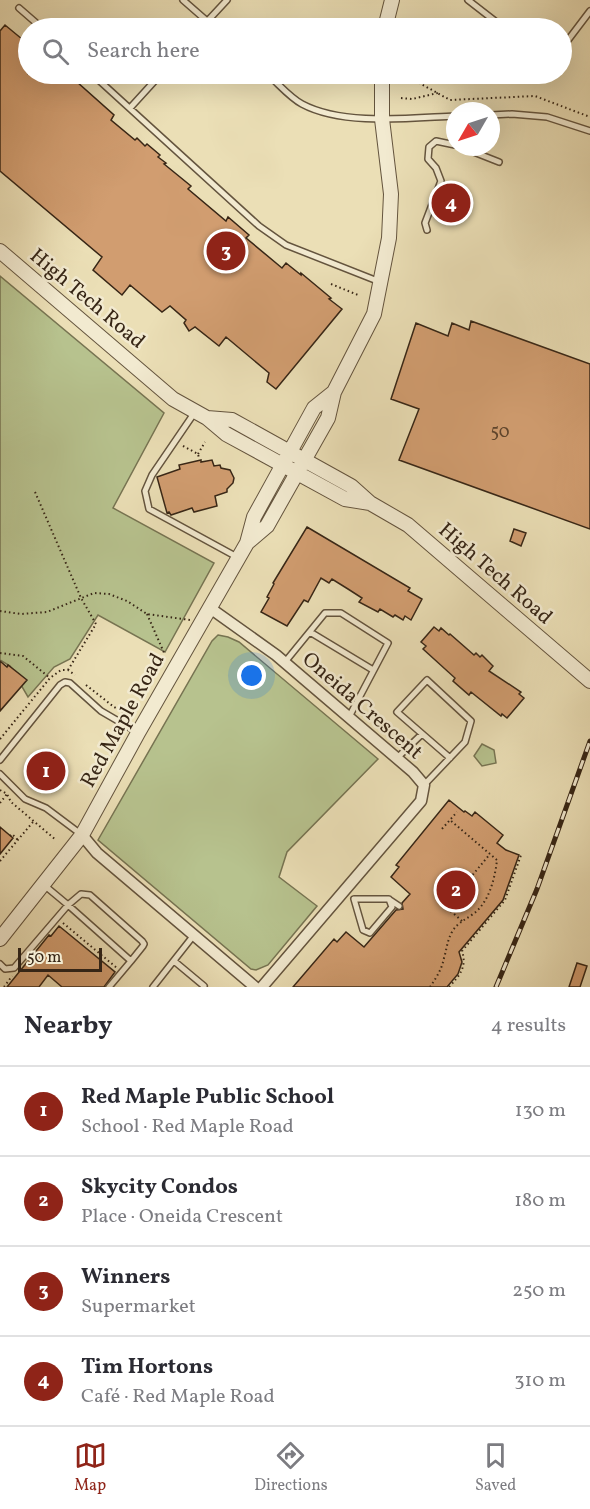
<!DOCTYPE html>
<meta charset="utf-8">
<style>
:root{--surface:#fff;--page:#f2f2f3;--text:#2b2b33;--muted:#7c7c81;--line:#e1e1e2;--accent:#8f2418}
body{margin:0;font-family:Vollkorn,serif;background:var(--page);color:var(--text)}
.compass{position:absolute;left:446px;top:102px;width:54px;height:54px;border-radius:50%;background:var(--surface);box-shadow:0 6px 24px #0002;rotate:231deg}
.scale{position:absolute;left:18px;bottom:15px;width:84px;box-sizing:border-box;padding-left:6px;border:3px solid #372616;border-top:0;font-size:16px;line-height:21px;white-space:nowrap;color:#372616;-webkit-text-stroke:4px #f2ead0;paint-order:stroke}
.you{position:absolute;left:252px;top:676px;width:21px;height:21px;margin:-15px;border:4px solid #fff;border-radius:50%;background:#1a73e8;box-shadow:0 0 0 9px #1a73e833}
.badge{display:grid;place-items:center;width:39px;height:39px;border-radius:50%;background:var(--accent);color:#fff;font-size:20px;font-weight:700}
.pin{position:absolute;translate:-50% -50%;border:3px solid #fff;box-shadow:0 2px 6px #0006}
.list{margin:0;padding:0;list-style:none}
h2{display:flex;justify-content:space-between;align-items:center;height:78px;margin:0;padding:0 24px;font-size:26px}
h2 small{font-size:20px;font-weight:400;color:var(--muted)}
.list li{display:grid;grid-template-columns:39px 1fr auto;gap:18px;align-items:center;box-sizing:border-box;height:90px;padding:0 24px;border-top:2px solid var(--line)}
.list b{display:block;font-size:22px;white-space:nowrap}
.list p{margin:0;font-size:20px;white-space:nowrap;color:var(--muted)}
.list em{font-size:20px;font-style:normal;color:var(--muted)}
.icon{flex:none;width:33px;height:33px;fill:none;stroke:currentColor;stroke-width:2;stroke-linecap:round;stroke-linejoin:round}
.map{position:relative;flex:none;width:590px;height:987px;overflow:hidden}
.search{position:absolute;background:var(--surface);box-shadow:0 6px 24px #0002;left:18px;right:18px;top:18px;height:66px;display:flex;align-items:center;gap:15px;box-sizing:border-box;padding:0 21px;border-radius:33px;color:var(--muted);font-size:22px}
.sheet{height:438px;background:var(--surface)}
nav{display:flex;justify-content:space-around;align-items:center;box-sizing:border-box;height:84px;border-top:2px solid var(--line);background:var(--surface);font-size:16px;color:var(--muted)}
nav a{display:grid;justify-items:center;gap:3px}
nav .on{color:var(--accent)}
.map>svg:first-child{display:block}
</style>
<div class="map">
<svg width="590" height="987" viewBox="0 0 590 987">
<rect width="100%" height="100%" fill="#ebdfb6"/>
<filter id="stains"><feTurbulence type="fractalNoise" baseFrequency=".00333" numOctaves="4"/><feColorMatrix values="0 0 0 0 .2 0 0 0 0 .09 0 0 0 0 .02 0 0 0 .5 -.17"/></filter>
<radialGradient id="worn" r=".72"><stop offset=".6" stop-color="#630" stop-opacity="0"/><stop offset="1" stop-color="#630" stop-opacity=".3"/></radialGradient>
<!-- green -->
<path fill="#b7c28e" stroke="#777452" stroke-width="1.5" d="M 0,276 L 164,413 L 113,508 L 214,563 L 165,652 L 98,615 L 70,659 L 54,667 L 28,697 L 10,666 L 0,660 Z
M 218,635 L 228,637 L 239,642 L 378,759 L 287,852 L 279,877 L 317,906 L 268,965 L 256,970 L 251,969 L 98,840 L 212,641 Z
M 482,744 L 494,750 L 496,763 L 482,766 L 474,756 Z"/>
<!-- building -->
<path fill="#d19d70" stroke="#372616" stroke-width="1.5" d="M 5,25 L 28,44 L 28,74 L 68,74 L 114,115 L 111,120 L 135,140 L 137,138 L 145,146 L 147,144 L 160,155 L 158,157 L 166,163 L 164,164 L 191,186 L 188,189 L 226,221 L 228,217 L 249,235 L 246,238 L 282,268 L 286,263 L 301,275 L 301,273 L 331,298 L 329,299 L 342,309 L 276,389 L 267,382 L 269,373 L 226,337 L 219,346 L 195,327 L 189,331 L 184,323 L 186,320 L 170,306 L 162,312 L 130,285 L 122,295 L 93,270 L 102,257 L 0,171 L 0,31 Z
M 445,183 L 468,192 L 458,221 L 434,213 Z
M 471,321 L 590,364 L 590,529 L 399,460 L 419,409 L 391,399 L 416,323 L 448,336 L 452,323 L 469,330 Z
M 201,460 L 201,462 L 212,460 L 214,466 L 220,465 L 221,468 L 230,470 L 234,478 L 233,483 L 227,489 L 227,492 L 215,496 L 217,506 L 194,512 L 192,508 L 171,515 L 169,512 L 167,513 L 157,477 L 180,469 L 179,465 Z
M 307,527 L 410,588 L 408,591 L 422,599 L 411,620 L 405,616 L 403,620 L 395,615 L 393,617 L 380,609 L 378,612 L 359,602 L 362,598 L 348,589 L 332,579 L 329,583 L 321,578 L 308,602 L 304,600 L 287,626 L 261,612 L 269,598 L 267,597 L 274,584 L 273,583 Z
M 514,529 L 526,533 L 521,546 L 510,541 Z
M 434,627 L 439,631 L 441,628 L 449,635 L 450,634 L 474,655 L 476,653 L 480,657 L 482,655 L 493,666 L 489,671 L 521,692 L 519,694 L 524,698 L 507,718 L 502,714 L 501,716 L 471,692 L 469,695 L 453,681 L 455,678 L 423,649 L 426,646 L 421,642 Z
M 0,661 L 7,667 L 8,665 L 27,680 L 0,711 Z
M 449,800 L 464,812 L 465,811 L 472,816 L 475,812 L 503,835 L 497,843 L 506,850 L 519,855 L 503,900 L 459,952 L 462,962 L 458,974 L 447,987 L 293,987 L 334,939 L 337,942 L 346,932 L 364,947 L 396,910 L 403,909 L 402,903 L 410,894 L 391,877 L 399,867 L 396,865 Z
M 0,827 L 13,838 L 0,854 Z
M 59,926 L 115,972 L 104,987 L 62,987 L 48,975 L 39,987 L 7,987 L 49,935 L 51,936 Z
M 577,963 L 587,966 L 580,987 L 569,987 Z"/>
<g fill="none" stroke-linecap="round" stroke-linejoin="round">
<!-- service casing -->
<g stroke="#64543e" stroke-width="8">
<path id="service" d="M 183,0 L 215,28
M 468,0 L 504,28
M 19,8 L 42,28
M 201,28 L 227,0
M 562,48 L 590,11
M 92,74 L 259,226 L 286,245 L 380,282
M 267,74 C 278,83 289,97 302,104 C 343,126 410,118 455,116
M 130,108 L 161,74
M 491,115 L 512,114 L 547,117 L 590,131
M 461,147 L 499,162
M 427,230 L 425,223 L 441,181 L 436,168 L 428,159 L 429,147 L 436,141 L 455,145
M 195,412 L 152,475 L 145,491 L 149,509 L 237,557
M 310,632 L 373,670
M 285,662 L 325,613 L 341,613 L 388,643 L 349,717
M 397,758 L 422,734
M 0,760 L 60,685 L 65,682 L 70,683 L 101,711 L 137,732
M 0,774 L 25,799 L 46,808 L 82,835
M 424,785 L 465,742 L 471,721 L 427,680 L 397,712 L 450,758
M 354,899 L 389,899 L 392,907 L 370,933 L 363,930 Z
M 390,900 L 399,906
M 174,961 L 204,986
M 0,964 L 5,969 L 14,968 L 68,905 L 81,894 L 90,895 L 142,941 L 144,944 L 143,946 L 131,961 L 68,905 L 44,885
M 109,987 L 131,961
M 153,987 L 194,935"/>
</g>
<!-- minor casing -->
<g stroke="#64543e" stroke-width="13">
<path id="minor" d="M 210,608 L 276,655 L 413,772 L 424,785 L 421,801 L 262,987
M 82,835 L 97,853 L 255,987"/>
</g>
<!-- tertiary casing -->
<g stroke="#64543e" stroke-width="16">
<path id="tertiary" d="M 385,28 L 392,0
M 0,251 L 173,399 L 207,418 L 226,434 L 345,499 L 370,503
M 207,418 L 232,420 L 351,486 L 370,503 L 408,525 L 590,681
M 247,543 L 267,526 L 328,418 L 334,392 L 374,314 L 389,238 L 391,194 L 382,119 L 382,74
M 0,939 L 82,835 L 138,733 L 247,543 L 254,517 L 314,408 L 334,392"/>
</g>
<!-- path -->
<path stroke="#372616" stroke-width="2" stroke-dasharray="1.5 3" stroke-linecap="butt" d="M 403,74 L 450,100 L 535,96 L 590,117
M 401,98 L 412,99 L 438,93
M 331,284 L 358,295
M 183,446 L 198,454 L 199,458
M 198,454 L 205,442
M 35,492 L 81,598 L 96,624 L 68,670
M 0,611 L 21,614 L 47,612 L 94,593 L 109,594 L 127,601 L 147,614 L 190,620
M 147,614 L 165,655
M 0,653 L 23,656 L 50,678
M 86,685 L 114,707 L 130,716
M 0,739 L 50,678 L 61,670 L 68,670 L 75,675
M 0,790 L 7,794 L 11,802 L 56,840
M 0,803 L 7,794
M 10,836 L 12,834 L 18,840
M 0,861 L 33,822
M 462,921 L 446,907 L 490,854
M 63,923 L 117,968
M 4,987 L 12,976
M 430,987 C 436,978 442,969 444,958 C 447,948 447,941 452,932 C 457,923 465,920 473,914 C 489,903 495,878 497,860 L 450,820 L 441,830 L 457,812
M 449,987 C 460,975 467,967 462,951 L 505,900 L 521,855"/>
<!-- service -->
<use href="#service" stroke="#f2ead0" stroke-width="5"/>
<!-- minor -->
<use href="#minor" stroke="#f2ead0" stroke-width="10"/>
<!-- tertiary -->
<use href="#tertiary" stroke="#f2ead0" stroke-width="14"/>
<!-- rail casing -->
<g stroke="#372616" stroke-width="5">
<path id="rail" d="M 496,987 L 537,889 L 590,741"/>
</g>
<!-- rail -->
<use href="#rail" stroke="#f2ead0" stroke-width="3" stroke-dasharray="9" stroke-linecap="butt"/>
</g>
<g text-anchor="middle" stroke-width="5" stroke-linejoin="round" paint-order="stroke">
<!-- number labels -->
<g font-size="18" fill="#5e442c">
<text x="500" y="437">50</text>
</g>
<!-- street labels -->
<g font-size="21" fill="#372616" stroke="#f2ead0">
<text transform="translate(88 298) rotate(40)" y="7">High Tech Road</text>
<text transform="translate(496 573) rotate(41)" y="7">High Tech Road</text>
<text transform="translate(363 705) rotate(41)" y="7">Oneida Crescent</text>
<text transform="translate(122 720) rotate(-61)" y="7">Red Maple Road</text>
</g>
</g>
<rect width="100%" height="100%" filter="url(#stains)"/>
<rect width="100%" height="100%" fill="url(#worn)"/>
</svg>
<svg class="compass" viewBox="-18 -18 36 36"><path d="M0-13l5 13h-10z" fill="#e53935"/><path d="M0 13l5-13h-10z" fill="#7c7c81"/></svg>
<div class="scale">50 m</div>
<div class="you"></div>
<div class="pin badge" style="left:46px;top:771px">1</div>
<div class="pin badge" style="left:456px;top:890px">2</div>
<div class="pin badge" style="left:226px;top:251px">3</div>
<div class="pin badge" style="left:451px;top:203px">4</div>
<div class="search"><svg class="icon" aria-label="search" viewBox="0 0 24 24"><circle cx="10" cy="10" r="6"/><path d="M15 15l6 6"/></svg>Search here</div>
</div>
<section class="sheet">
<h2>Nearby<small>4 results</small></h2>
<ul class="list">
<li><span class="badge">1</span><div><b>Red Maple Public School</b><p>School · Red Maple Road</p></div><em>130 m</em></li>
<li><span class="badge">2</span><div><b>Skycity Condos</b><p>Place · Oneida Crescent</p></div><em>180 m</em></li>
<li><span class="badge">3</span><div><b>Winners</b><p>Supermarket</p></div><em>250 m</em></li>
<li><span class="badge">4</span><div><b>Tim Hortons</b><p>Café · Red Maple Road</p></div><em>310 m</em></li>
</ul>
</section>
<nav>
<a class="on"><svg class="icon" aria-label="map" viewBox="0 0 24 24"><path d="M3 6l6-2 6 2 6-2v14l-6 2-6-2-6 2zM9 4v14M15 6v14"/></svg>Map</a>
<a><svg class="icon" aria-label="directions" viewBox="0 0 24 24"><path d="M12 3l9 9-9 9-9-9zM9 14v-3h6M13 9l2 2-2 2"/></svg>Directions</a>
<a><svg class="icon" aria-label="saved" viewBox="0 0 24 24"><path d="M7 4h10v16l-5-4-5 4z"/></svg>Saved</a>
</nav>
